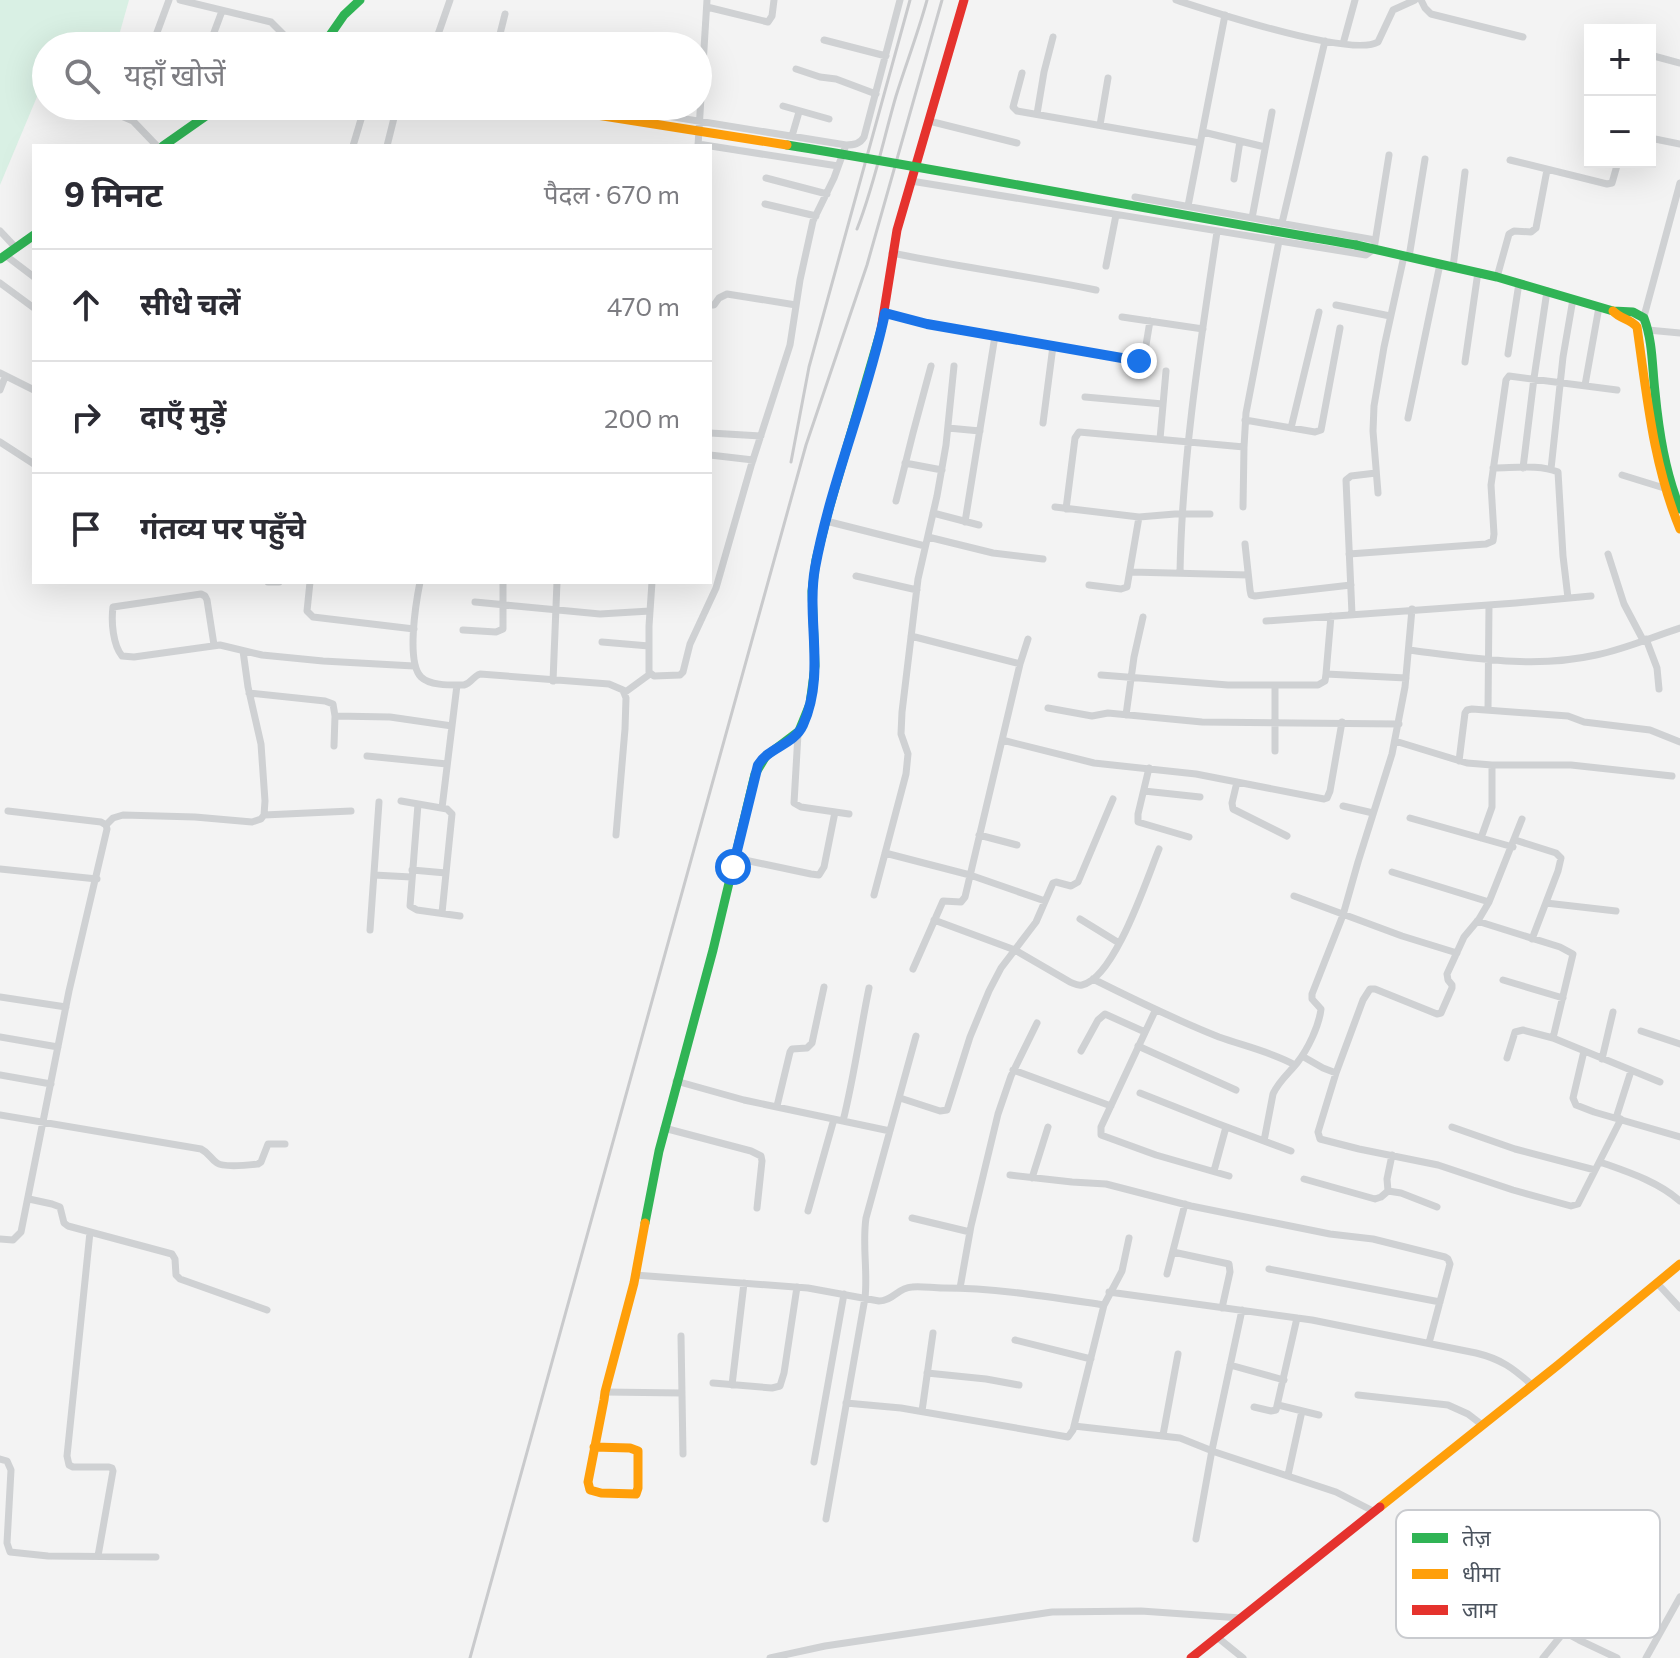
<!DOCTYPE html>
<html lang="hi">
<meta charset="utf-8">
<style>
:root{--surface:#fff;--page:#f7f7f7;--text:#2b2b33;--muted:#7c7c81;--line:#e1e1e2}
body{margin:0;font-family:Commissioner,"Noto Sans Devanagari",sans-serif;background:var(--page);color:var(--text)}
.controls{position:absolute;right:24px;top:24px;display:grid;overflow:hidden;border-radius:0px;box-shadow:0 8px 32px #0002}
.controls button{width:72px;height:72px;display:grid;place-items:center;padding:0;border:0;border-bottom:2px solid var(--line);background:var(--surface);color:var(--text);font:40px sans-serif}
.stop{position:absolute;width:24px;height:24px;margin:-18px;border:6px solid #1a73e8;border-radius:50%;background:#fff}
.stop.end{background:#1a73e8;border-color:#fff;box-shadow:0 2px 8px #0008}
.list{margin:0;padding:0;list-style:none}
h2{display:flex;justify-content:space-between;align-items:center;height:104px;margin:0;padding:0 32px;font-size:34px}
h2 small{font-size:26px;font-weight:400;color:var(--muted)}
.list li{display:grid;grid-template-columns:52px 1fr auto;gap:24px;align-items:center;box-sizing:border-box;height:112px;padding:0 32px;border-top:2px solid var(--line)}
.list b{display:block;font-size:30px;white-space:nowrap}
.list em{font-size:26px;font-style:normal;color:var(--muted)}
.icon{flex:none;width:44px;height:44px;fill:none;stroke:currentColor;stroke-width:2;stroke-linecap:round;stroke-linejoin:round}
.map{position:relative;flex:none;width:1680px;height:1658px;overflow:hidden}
.search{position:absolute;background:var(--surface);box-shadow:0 8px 32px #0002;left:32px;top:32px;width:680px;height:88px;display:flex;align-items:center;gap:20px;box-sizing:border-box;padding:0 28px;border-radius:44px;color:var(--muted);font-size:30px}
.panel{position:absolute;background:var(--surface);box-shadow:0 8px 32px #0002;left:32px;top:144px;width:680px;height:440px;border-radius:0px}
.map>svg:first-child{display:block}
</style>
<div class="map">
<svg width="1680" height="1658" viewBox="0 0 1680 1658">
<rect width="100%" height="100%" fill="#f3f3f3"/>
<!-- green -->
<path fill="#d9f0e4" d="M 0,0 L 129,0 L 116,46 L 46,46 L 46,91 L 39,92 L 0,185 Z"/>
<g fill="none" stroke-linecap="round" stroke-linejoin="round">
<!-- street -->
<path stroke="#cfd1d3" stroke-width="7" d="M 180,0 L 271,22 L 295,46
M 1176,0 C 1210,11 1352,58 1378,42 L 1393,10 L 1415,0
M 1421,0 L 1425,8 L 1431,14 L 1523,37
M 707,7 L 768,22 L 772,16 L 774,0
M 824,40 L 886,56
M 1343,44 L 1355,0
M 152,46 L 169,0
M 209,46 L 222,11
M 434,46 L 450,0
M 497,46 L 505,14
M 1650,55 L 1680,63
M 796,69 L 820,77 L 836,79 L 876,94
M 1022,73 L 1013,107 L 1017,111 L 1200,143
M 98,106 L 133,121 L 157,146
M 606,106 L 846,145 C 854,145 860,144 864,137 L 900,0
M 783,106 L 829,119
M 296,112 L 299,106
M 1037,114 L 1044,72 L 1053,37
M 929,121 L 1017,143
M 1100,125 L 1108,78
M 1203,132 L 1265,147
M 792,136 L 799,112
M 1650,138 L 1680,144
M 698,144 L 838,166
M 353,146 L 365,106
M 387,146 L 397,106
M 698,146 L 707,0
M 1510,160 L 1607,184 L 1612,183 L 1618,162
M 766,178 L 827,194
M 1234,179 L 1240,141
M 911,181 L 1366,255 L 1374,249 L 1389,155
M 1135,197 L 1375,240
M 765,204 L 816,216
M 1188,206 L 1225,15
M 1252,218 L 1272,112
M 1282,223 L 1325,41
M 0,231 L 16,248
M 892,253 C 960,267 1028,276 1096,290
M 5,255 L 34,277
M 1409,257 L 1425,159
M 1106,266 L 1116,215
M 1453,267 L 1465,172
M 1497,277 L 1509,234 L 1514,231 L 1531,232 L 1536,228 L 1547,170
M 0,283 L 34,308
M 710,305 L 714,305 L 719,298 L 727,294 L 796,305
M 1336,305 L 1390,316
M 885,313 L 927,324 L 1139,361 L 1143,360 L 1144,357 L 1150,321
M 1122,317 L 1203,329
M 1643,320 L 1680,183
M 1648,330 L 1680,333
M 1508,354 L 1519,283
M 1465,362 L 1478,272
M 0,373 L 34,390
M 1585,385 L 1599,307
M 0,390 L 5,377
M 1085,397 L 1163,404
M 1408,418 L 1440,264
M 1245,420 L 1315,432 L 1321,430 L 1340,328
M 1043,423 L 1053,346
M 948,428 L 980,431
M 1291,428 L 1319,312
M 710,433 L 761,436
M 1160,439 L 1166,371
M 0,442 L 34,464
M 710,455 L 753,460
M 905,463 L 942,470
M 1493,468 C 1514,468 1539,464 1558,472 L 1563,556 L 1568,598
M 1523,468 L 1534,378 L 1547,291
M 1551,469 L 1563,357 L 1573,299
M 1622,475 L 1664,488
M 1378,493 L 1373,431 L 1374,406 L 1384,347 L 1404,256
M 896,501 L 913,433 L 931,366
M 1055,507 L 1139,517 L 1175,514 L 1210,514
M 1243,507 L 1244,447 L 1246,413 L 1279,241
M 1066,509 L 1075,438 L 1079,432 L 1244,447
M 933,513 L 979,525
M 826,521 L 925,546
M 965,522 L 995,336
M 928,537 L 993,553 L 1043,559
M 1245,544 L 1250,590 L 1251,595 L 1255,596 L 1351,585
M 1349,554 L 1486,544 L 1493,541 L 1494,534 L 1491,485 L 1506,380 L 1509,376 L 1617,390
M 1608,554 L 1624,604 L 1643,640
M 1131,572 L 1248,575
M 1180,573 C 1182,458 1200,345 1217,232
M 856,576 L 917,590
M 268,582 L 279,582
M 310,582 L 307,611 L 313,617 L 414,629
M 420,582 C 416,602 406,662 421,677 C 430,686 452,685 464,685 C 472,683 473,676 480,674 L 609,684 L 623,690 L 626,698 L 625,729 L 616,835
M 652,582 L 649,626 L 649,672 L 654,676 L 680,675 L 683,672 L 690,644 L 716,588 L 751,466 L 790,345 L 800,280 L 813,221 L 834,178 L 846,145
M 1089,585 L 1121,589 L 1127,587 L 1139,517
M 475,602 L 600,614 L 650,611
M 1352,614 L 1346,480 L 1351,476 L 1376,473
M 1266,621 L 1516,603 L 1591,596
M 463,630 L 496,632 L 503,629 L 503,582
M 911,636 L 1020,664
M 1646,639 L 1657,668 L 1659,689
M 602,642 L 649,646
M 214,645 L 207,600 L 205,596 L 201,594 L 113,607 C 111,622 113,645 122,656 L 134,657 L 220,645 L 262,655 L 323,661 L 414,666
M 1409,650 C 1472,658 1534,669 1596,655 C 1625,649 1652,637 1680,628
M 1326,674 L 1406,678
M 1101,675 L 1228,685 L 1318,685 L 1325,681 L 1326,674 L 1331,616
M 553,681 L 557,582
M 1275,685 L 1275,751
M 249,693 L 325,701 L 333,704 L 335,716 L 334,746
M 624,693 L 650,674
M 1048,708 L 1092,716 L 1108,713 L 1202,722 L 1399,724
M 1488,710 L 1489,605
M 1126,715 L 1134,657 L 1143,617
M 335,716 L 390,717 L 452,726
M 798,734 L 794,803 L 801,807 L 849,814
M 1002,740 L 1094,763 L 1196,774 L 1324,799 L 1327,798 L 1330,791 L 1342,722
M 1395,741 L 1467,763 L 1492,765 L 1571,765 L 1672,776
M 367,756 L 447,764
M 1459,761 L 1465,713 L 1467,710 L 1472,709 L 1568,716 L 1584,722 L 1650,730 L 1680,742
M 1149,768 L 1138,814 L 1138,822 L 1189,837
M 1237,782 L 1232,803 L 1233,809 L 1287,836
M 1144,791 L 1200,797
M 401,801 L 447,809 L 452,814 L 442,913
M 418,804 L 410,906 L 417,910 L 460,916
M 1343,806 L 1373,813
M 442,808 L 457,685
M 264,815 L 351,811
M 1410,818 L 1513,847
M 106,825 L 113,818 L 123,815 L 195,817 L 252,822 L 261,819 L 264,815 L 265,801 L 261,744 L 248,687 L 243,651
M 979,835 L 1017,845
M 1481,838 L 1492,807 L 1492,765
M 1515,840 L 1556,853 L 1561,858 L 1558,871 L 1532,939
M 885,853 L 970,875 L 1045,901
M 735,858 L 811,874 L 819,875 L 824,867 L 835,812
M 0,869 L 97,879
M 412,870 L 446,873
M 1392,872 L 1489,902
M 374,875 L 411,877
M 874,895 L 906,774 L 908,754 L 901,734 L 902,712 L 918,579 L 937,496 L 946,445 L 954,366
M 1294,896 L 1402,936 L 1457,953
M 1546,903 L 1616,911
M 1080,919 L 1119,943
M 934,920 L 1015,950 L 1070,982 C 1075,984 1077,986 1082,985 C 1115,978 1147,878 1159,849
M 1477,921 L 1560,947 L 1573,954 L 1553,1038
M 370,930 L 379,802
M 913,969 L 943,901 L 961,902 L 965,897 L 1020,664 L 1028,639
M 1093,979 C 1135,1000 1176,1020 1219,1037 C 1244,1046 1272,1052 1295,1065
M 1503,980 L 1563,998
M 0,997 L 66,1007
M 1155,1011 L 1101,1127 L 1101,1135 L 1156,1155 L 1229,1176
M 1641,1031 L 1680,1044
M 0,1037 L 58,1047
M 1138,1046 L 1236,1090
M 1081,1051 L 1098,1020 L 1105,1014 L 1145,1032
M 1584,1051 L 1573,1098 L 1576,1105 L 1594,1112 L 1680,1137
M 1302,1056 L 1323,1068 L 1336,1073 L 1363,1000 L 1370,989 L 1375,989 L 1437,1014 L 1441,1013 L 1452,988 L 1452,985 L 1448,980 L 1447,974 L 1464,937 L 1479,919 L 1489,902 L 1522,819
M 1507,1058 L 1515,1032 L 1523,1030 L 1553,1038 L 1660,1082
M 1602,1059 L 1613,1012
M 1013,1070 L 1111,1106
M 1336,1073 L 1318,1132 L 1320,1139 L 1359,1149 L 1438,1165 L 1513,1190 L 1571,1206 L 1578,1204 L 1621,1119
M 0,1075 L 51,1084
M 676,1081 L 744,1100 L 890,1131
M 1140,1093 L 1216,1123 L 1291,1151
M 900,1098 L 940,1111 L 947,1110 L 970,1037 L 989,991 L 1001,968 L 1036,922 L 1053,883 L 1056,882 L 1071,886 L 1078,882 L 1113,799
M 777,1106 L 790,1052 L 792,1049 L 807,1048 L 812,1043 L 824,987
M 0,1115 L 201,1149 C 209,1153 210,1158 217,1163 C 224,1168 249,1165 258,1164 L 261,1162 L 268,1144 L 285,1144
M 1616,1118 L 1631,1071
M 843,1121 C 854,1077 860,1032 869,988
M 1452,1127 L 1515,1149 L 1595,1170
M 664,1128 L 751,1151 L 761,1156 L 762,1161 L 757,1208
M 1264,1141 L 1273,1094 C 1278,1082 1289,1073 1297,1063 C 1308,1049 1319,1026 1321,1009 L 1312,999 L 1312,994 L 1343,915 L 1358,862 L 1392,754 L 1405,687 L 1412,609
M 1600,1162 C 1628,1172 1657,1181 1680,1201
M 1214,1171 L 1226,1127
M 1010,1175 L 1072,1182 L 1106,1184 L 1191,1206 L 1330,1234 L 1373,1239 L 1445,1257 L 1448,1259 L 1450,1264 L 1429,1343
M 1032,1178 L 1048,1127
M 1304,1179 L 1375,1199 L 1381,1197 L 1388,1191 L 1401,1193 L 1437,1207
M 1388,1191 L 1387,1179 L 1392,1155
M 29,1199 L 52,1204 L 60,1207 L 64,1223 L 68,1226 L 172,1254 L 175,1259 L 176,1275 L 180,1279 L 267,1310
M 808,1211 L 834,1119
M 912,1218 L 970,1232
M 90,1232 L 67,1456 L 69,1465 L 73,1467 L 109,1467 L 112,1468 L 113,1471 L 98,1556
M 0,1239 L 13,1240 L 21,1232 L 69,991 L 107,829 L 106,825 L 101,822 L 8,811
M 1173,1252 L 1229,1264 L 1230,1272 L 1222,1308
M 1269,1269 L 1440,1302
M 1167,1274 L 1185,1204
M 635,1275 L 808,1288 L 879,1301 C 893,1301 897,1288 912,1287 C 922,1286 932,1288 943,1288 C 997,1288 1050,1297 1104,1305
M 1657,1283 L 1680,1308
M 960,1288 L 971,1226 L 998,1114 L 1011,1076 L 1037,1023
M 1109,1292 L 1312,1320 L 1476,1353 C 1501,1359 1513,1368 1532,1385
M 681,1336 L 683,1454
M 1015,1340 L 1091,1359
M 1230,1365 L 1284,1380
M 927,1373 L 986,1379 L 1019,1385
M 713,1383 L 772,1388 L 780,1386 L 784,1373 L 797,1287
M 732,1385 L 744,1283
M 605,1392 L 682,1393
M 1358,1395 L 1448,1405 L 1468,1414 L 1481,1424
M 846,1403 L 901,1408 L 1068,1437 L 1073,1430 L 1104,1305 L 1122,1271 L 1129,1238
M 1278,1405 L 1319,1415
M 1254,1407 L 1271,1411 L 1276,1410 L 1297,1318
M 922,1411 L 933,1333
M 1074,1426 L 1180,1438 L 1215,1452 L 1336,1492 L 1373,1511
M 1163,1435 L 1178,1354
M 0,1459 L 7,1461 L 11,1470 L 7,1543 L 10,1552 L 48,1556 L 156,1557
M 814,1462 L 844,1294
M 1288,1475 L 1302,1411
M 826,1519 L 865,1298 C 868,1271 862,1245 866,1218 L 916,1036
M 1196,1539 L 1212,1450 L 1242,1310
M 1591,1545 C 1567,1559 1535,1580 1523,1607 L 1527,1612 L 1579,1640 L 1617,1658
M 1217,1637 L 1243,1658
M 770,1658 L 825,1646 L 1052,1612 L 1141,1611 L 1241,1618
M 1543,1658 L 1564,1632
M 1646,1658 L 1680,1597"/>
<!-- fast -->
<path stroke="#30b455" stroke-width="9" d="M 328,38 L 344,15 L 360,0
M 302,46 C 318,36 329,38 345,46
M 163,146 L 220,106
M 1356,245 L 1497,277 L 1613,311 L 1633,312 L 1644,318 C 1653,342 1652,367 1655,392 C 1659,433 1665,471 1680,509
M 0,259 L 34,235
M 645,1223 L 659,1151 L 713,950 L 755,774 L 766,756 L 799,731 L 810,704 L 815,666 L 812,591 L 816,560 L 828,512 L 881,330"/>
<!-- slow -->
<path stroke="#ff9f0a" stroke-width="9" d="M 1613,311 C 1620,319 1631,319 1637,327 C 1647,396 1653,464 1680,529
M 594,1447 L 630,1448 L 638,1451 L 638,1488 L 636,1494 L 601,1493 L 590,1490 L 588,1482 L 604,1400 L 605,1392 L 634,1283 L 645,1223
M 1380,1507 L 1558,1365 L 1680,1264"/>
<!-- jam -->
<path stroke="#e5322d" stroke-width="9" d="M 881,330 L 897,230 L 964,0
M 1191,1658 L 1380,1507"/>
<!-- rail -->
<path stroke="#c9cacc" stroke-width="3" d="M 857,229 C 874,186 883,141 896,96 C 906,64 918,33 927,0
M 791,462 L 809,367 L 910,0
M 470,1658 L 806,445 L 867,265 L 942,0"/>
<!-- fast-bridge -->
<path stroke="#30b455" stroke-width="9" d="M 787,145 C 977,176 1166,213 1356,245"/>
<!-- slow-bridge -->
<path stroke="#ff9f0a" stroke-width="9" d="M 540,106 L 787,145"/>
</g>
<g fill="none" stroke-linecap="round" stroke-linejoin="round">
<!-- route -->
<path stroke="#1a73e8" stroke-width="10" d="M 733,867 L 758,765 C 769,747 794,745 803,725 C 826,674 806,620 815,568 C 831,481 867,399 885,313 L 927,324 L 1139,361"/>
</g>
<!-- legend -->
<rect x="1396" y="1510" width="264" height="128" rx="12" fill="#fff" stroke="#c9cbcf" stroke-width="2"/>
<rect x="1412" y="1533" width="36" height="10" fill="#30b455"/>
<rect x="1412" y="1569" width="36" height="10" fill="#ff9f0a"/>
<rect x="1412" y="1605" width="36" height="10" fill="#e5322d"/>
<g font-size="22" fill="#4b535e">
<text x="1462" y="1546">तेज़</text>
<text x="1462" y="1582">धीमा</text>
<text x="1462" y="1618">जाम</text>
</g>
</svg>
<div class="controls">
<button>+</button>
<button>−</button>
</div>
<div class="stop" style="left:733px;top:867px"></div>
<div class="stop end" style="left:1139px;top:361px"></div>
<div class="search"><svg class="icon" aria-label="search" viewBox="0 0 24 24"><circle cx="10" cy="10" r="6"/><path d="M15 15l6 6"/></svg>यहाँ खोजें</div>
<section class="panel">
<h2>9 मिनट<small>पैदल · 670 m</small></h2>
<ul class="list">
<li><svg class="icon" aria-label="ahead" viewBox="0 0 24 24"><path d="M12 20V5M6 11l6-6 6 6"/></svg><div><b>सीधे चलें</b></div><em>470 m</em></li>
<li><svg class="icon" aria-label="right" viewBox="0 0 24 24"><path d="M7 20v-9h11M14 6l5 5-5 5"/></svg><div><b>दाएँ मुड़ें</b></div><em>200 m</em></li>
<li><svg class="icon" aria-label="arrive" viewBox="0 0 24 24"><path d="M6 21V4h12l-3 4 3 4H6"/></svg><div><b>गंतव्य पर पहुँचे</b></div></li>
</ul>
</section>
</div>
